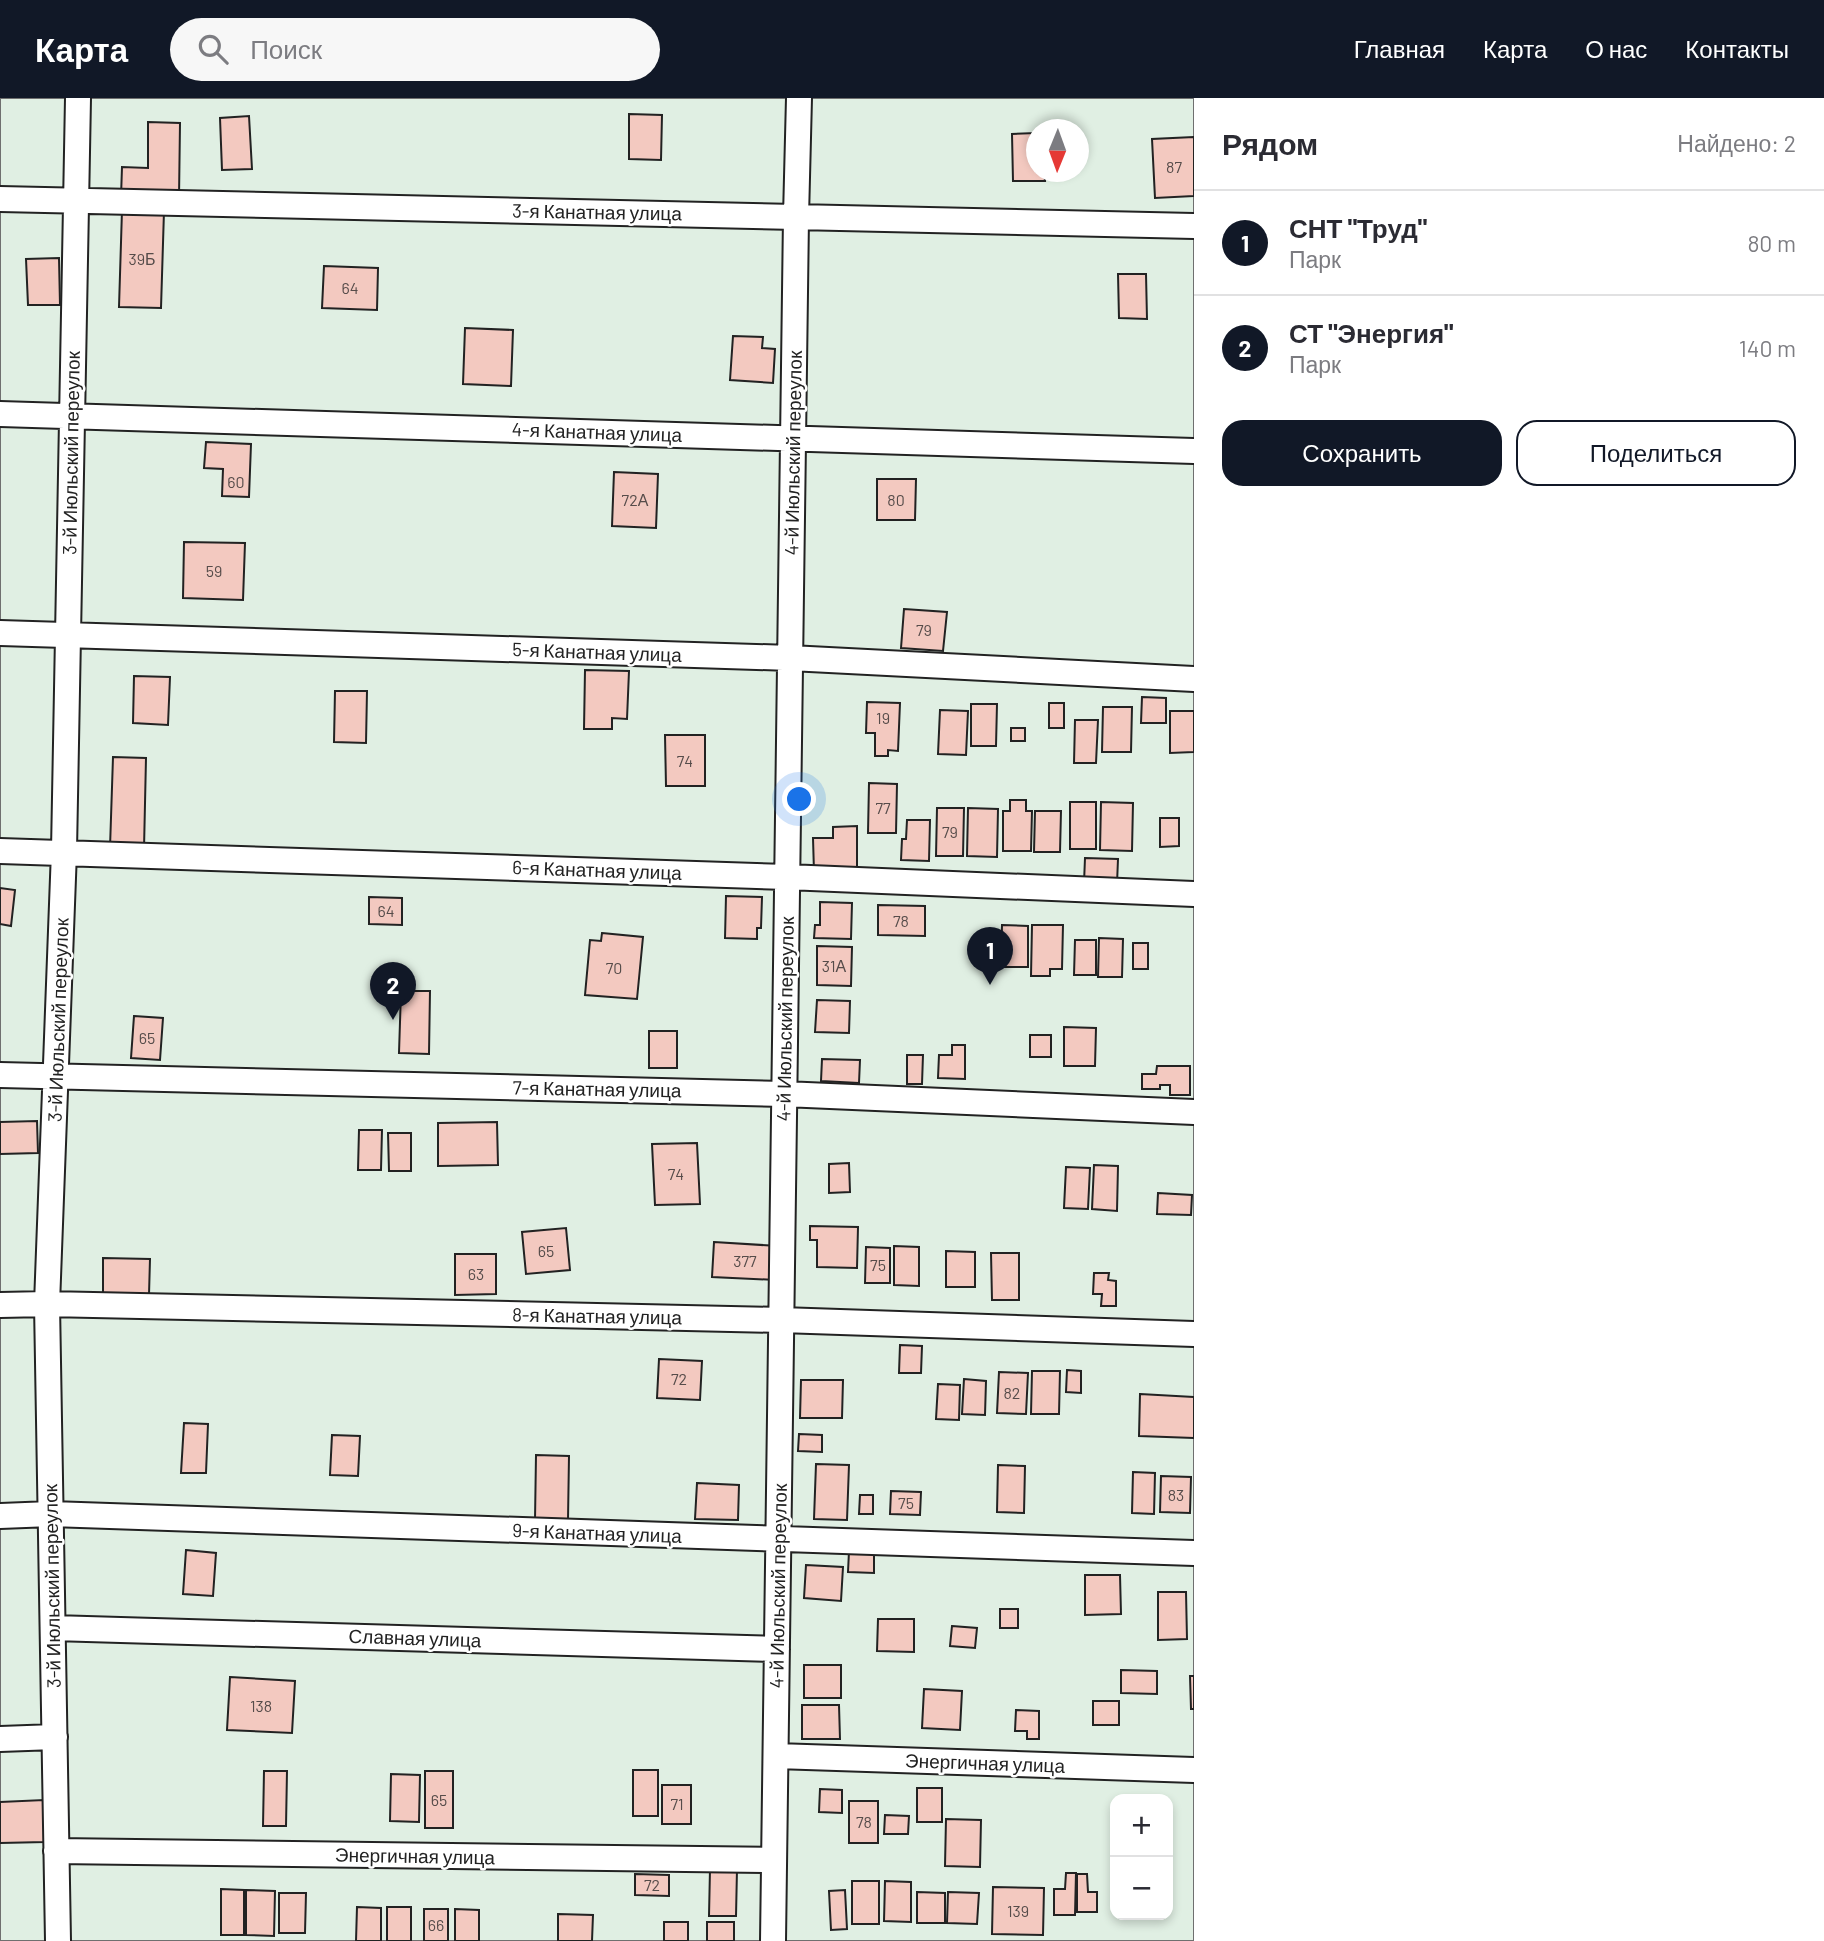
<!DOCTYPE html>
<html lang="ru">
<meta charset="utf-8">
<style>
:root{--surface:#fff;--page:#f7f7f7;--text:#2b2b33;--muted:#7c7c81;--line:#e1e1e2;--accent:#111827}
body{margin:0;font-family:Barlow,sans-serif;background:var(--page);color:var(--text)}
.controls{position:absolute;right:21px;bottom:21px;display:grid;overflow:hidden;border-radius:14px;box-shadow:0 4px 10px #0003}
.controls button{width:63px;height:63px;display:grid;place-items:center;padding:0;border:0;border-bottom:2px solid var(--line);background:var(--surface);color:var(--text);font:35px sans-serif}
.compass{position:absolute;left:1026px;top:21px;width:63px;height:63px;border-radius:50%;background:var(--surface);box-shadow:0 4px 10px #0003;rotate:181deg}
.you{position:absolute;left:800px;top:702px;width:24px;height:24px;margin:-18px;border:5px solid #fff;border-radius:50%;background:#1a73e8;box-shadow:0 0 0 10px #1a73e833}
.badge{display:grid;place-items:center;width:46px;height:46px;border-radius:50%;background:var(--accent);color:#fff;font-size:23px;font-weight:700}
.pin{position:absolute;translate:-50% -58px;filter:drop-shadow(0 2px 4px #0008)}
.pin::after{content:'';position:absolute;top:37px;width:24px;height:21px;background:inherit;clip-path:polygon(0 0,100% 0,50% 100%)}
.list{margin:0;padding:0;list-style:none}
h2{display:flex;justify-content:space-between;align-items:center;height:91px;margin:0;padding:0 28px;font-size:30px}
h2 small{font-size:23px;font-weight:400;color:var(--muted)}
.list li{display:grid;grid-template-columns:46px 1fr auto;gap:21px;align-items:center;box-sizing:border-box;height:105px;padding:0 28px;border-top:2px solid var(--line)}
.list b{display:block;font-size:26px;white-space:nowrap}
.list p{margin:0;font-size:23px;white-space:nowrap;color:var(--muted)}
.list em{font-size:23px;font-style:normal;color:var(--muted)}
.actions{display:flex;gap:14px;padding:21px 28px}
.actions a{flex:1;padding:16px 0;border:2px solid var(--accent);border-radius:21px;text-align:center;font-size:24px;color:var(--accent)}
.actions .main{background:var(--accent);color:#fff}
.icon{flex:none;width:38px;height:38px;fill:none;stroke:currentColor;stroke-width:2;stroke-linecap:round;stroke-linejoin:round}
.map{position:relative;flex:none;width:1194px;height:1843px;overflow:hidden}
header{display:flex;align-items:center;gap:42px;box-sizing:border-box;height:98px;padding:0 35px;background:var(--accent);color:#fff}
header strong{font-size:33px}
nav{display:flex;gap:38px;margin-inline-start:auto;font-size:24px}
.search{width:490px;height:63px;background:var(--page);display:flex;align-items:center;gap:18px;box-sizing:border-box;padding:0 24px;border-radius:38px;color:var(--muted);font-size:26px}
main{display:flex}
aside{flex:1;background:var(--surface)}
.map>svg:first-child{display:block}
</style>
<header>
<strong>Карта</strong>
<div class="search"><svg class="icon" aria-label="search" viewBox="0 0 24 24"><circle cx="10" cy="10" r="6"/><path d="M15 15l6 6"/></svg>Поиск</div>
<nav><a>Главная</a><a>Карта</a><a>О нас</a><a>Контакты</a></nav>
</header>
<main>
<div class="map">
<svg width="1194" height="1843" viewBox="0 0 1194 1843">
<rect width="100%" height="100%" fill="#fff"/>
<!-- green -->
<path fill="#e0efe3" stroke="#6f6f6f" stroke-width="2" fill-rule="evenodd" d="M 0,0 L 1194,0 L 1194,1843 L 0,1843 ZM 1036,32 L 1078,32 L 1078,74 L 1036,74 ZM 1115,1701 L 1168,1701 L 1168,1817 L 1115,1817 Z"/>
<!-- building -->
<path fill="#f3c9c0" stroke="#222" stroke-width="2" d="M 629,16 L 662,17 L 661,62 L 629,61 Z
M 249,18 L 252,71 L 222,72 L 220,20 Z
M 148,24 L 180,25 L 179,100 L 121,99 L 122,69 L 148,70 Z
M 1036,35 L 1036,74 L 1044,74 L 1045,83 L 1013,83 L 1012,36 Z
M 1194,39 L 1194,98 L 1155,100 L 1152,41 Z
M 122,112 L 164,113 L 161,210 L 119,209 Z
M 59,160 L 60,207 L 28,207 L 26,161 Z
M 324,168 L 378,170 L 377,212 L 322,210 Z
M 1118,176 L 1146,176 L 1147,221 L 1119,220 Z
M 465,230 L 513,232 L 511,288 L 463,286 Z
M 733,238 L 763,239 L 762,250 L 775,251 L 773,285 L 730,282 Z
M 206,344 L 251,346 L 249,399 L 222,398 L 223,371 L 204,370 Z
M 614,374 L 658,376 L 656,430 L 612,428 Z
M 877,381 L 916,381 L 915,422 L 877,422 Z
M 184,444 L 245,445 L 243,502 L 183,500 Z
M 904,511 L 947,514 L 943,553 L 901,550 Z
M 585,572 L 629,573 L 627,621 L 612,620 L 612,631 L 584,631 Z
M 134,578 L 170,579 L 168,627 L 133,625 Z
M 335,593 L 367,593 L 366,645 L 334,644 Z
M 1142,599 L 1166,600 L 1166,625 L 1141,625 Z
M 867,604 L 900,605 L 898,653 L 888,652 L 888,658 L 875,658 L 875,635 L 866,635 Z
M 1049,605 L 1064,605 L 1064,630 L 1049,630 Z
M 971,606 L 997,606 L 996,648 L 971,648 Z
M 1103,609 L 1132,609 L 1131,654 L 1102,654 Z
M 940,612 L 968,613 L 966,657 L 938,656 Z
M 1170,613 L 1194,613 L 1194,654 L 1170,655 Z
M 1075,622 L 1098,622 L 1096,665 L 1074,665 Z
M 1011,630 L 1025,630 L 1025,643 L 1011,643 Z
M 665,637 L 705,637 L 705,688 L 666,688 Z
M 113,659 L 146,660 L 144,751 L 110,750 Z
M 869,685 L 897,686 L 896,735 L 868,735 Z
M 1010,702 L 1026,702 L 1026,713 L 1032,713 L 1031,753 L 1003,753 L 1003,713 L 1010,713 Z
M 1070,704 L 1096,704 L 1096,751 L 1070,751 Z
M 1101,704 L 1133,705 L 1132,753 L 1100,752 Z
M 937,710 L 964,710 L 963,758 L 936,758 Z
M 968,710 L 998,711 L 997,759 L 967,758 Z
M 1035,713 L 1061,713 L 1060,754 L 1034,754 Z
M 1160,720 L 1179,720 L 1179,748 L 1160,749 Z
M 907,722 L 930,722 L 929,763 L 901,762 L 902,741 L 906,741 Z
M 857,728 L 857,774 L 814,774 L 813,740 L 833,740 L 833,729 Z
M 1085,760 L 1118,761 L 1117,786 L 1084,785 Z
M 0,790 L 15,792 L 11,828 L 0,826 Z
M 726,798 L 762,799 L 761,830 L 757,830 L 757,841 L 725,840 Z
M 369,799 L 402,800 L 402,827 L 369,826 Z
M 820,804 L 852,805 L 851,841 L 814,840 L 815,827 L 820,827 Z
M 878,807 L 925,808 L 925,838 L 878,837 Z
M 1002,827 L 1028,828 L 1028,869 L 1001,869 Z
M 1032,827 L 1063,827 L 1062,871 L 1050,871 L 1050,878 L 1031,878 Z
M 602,835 L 643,839 L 637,901 L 585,897 L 590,842 L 601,843 Z
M 1099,840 L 1123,841 L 1122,879 L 1098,879 Z
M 1075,842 L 1096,842 L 1096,877 L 1074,877 Z
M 1133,845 L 1148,845 L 1148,871 L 1133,871 Z
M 817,848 L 852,849 L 851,888 L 817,887 Z
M 401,893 L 430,893 L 429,956 L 399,955 Z
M 817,902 L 850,903 L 849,935 L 815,934 Z
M 134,918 L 163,920 L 160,962 L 131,960 Z
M 1064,929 L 1096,930 L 1095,968 L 1064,968 Z
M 649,933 L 677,933 L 677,970 L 649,970 Z
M 1030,937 L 1051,937 L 1051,959 L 1030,959 Z
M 952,947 L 965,947 L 965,981 L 938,980 L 939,957 L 952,957 Z
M 907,957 L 923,957 L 922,986 L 907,986 Z
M 822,961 L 860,962 L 859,985 L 821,983 Z
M 1157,968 L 1190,968 L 1190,997 L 1170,997 L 1170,987 L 1160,987 L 1160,991 L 1142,991 L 1142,976 L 1156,976 Z
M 37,1023 L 38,1055 L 0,1056 L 0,1024 Z
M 497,1024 L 498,1067 L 438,1068 L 438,1025 Z
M 359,1032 L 382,1032 L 381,1072 L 358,1072 Z
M 388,1035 L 411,1035 L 411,1073 L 389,1073 Z
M 697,1045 L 700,1106 L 655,1107 L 652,1046 Z
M 849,1065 L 850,1094 L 829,1095 L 829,1066 Z
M 1094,1067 L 1118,1068 L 1117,1113 L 1092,1111 Z
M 1066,1069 L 1090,1070 L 1088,1111 L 1064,1110 Z
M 1158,1095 L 1192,1097 L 1191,1117 L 1157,1116 Z
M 810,1128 L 858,1129 L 857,1170 L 817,1169 L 817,1142 L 810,1142 Z
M 566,1130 L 570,1172 L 526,1176 L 522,1134 Z
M 714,1144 L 778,1148 L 776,1182 L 712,1179 Z
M 894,1148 L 919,1149 L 919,1188 L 894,1187 Z
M 866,1149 L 890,1150 L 890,1185 L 865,1185 Z
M 946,1153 L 975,1154 L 975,1189 L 946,1189 Z
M 991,1155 L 1019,1155 L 1019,1202 L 992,1202 Z
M 455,1156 L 496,1156 L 496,1196 L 455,1197 Z
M 103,1160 L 150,1161 L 149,1197 L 103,1196 Z
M 1094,1175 L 1109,1175 L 1108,1182 L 1116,1183 L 1116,1208 L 1101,1208 L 1102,1196 L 1093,1196 Z
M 900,1247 L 922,1248 L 921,1275 L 899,1275 Z
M 659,1261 L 702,1263 L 700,1302 L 657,1300 Z
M 1067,1272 L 1081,1273 L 1081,1295 L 1066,1294 Z
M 1032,1273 L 1060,1273 L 1059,1316 L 1031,1316 Z
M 999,1274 L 1028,1275 L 1026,1316 L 997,1315 Z
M 964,1281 L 986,1283 L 985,1317 L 962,1316 Z
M 801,1282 L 843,1282 L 842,1320 L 800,1320 Z
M 938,1286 L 960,1287 L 959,1322 L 936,1321 Z
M 1140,1296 L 1194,1299 L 1194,1340 L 1139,1338 Z
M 184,1325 L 208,1326 L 206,1375 L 181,1375 Z
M 799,1336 L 822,1337 L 822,1354 L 798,1353 Z
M 332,1337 L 360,1338 L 358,1378 L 330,1377 Z
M 536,1357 L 569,1358 L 568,1422 L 535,1422 Z
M 816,1366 L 849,1367 L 847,1422 L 814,1421 Z
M 998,1367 L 1025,1368 L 1024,1415 L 997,1414 Z
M 1133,1374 L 1155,1375 L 1154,1416 L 1132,1415 Z
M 1161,1378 L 1191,1379 L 1190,1415 L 1160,1414 Z
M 697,1385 L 739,1387 L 738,1422 L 695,1421 Z
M 891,1393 L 921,1394 L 920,1417 L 890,1416 Z
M 860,1397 L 873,1397 L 873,1416 L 859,1416 Z
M 186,1452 L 216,1455 L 213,1498 L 183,1496 Z
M 849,1453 L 874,1454 L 874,1475 L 848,1474 Z
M 806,1467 L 843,1469 L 841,1503 L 804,1500 Z
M 1085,1477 L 1120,1477 L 1121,1516 L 1085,1517 Z
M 1158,1494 L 1186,1494 L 1187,1541 L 1158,1542 Z
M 1000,1511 L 1018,1511 L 1018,1530 L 1000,1530 Z
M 878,1521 L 914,1521 L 914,1554 L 877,1553 Z
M 952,1528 L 977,1530 L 975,1550 L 950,1548 Z
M 804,1567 L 841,1567 L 841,1600 L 804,1600 Z
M 1121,1572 L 1157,1573 L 1157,1596 L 1121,1595 Z
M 1190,1578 L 1194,1578 L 1194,1611 L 1191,1611 Z
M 230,1579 L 295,1583 L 292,1635 L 227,1632 Z
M 924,1591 L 962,1593 L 960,1632 L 922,1630 Z
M 1093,1603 L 1119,1603 L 1119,1627 L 1093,1627 Z
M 802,1607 L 839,1607 L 840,1641 L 802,1641 Z
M 1016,1612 L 1039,1613 L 1039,1641 L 1027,1641 L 1027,1633 L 1015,1633 Z
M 633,1672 L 658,1672 L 658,1718 L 633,1718 Z
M 264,1673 L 287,1673 L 286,1728 L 263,1728 Z
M 425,1673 L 453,1673 L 453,1730 L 425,1730 Z
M 391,1676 L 420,1677 L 419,1724 L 390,1723 Z
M 662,1687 L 691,1687 L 691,1726 L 662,1726 Z
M 917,1690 L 942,1690 L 942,1724 L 917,1724 Z
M 820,1691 L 842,1692 L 842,1715 L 819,1714 Z
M 44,1702 L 45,1744 L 0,1745 L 0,1704 Z
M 849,1703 L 878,1703 L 878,1745 L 849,1745 Z
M 885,1717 L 909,1718 L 908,1736 L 884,1736 Z
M 946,1721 L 981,1722 L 980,1769 L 945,1768 Z
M 710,1771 L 737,1771 L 736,1818 L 709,1818 Z
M 1066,1775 L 1076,1775 L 1075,1817 L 1054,1817 L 1054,1791 L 1065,1791 Z
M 635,1776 L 669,1777 L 669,1798 L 635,1797 Z
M 1077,1776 L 1087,1776 L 1088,1794 L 1097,1794 L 1097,1814 L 1077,1814 Z
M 852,1783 L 879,1783 L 879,1826 L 852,1826 Z
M 885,1783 L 911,1784 L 911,1824 L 884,1823 Z
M 993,1789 L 1044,1790 L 1043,1837 L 992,1836 Z
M 221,1791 L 244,1792 L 244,1837 L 221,1837 Z
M 246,1792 L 275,1793 L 274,1838 L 246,1837 Z
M 845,1792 L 847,1831 L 831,1832 L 829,1793 Z
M 917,1794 L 945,1795 L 945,1825 L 917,1825 Z
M 948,1794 L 979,1795 L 977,1826 L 947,1825 Z
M 279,1795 L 306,1795 L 305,1835 L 279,1835 Z
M 357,1809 L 381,1810 L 381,1843 L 356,1843 Z
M 387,1809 L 411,1809 L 411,1843 L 387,1843 Z
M 424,1811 L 448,1811 L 448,1843 L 424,1843 Z
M 455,1811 L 479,1812 L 479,1843 L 455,1843 Z
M 558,1816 L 593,1817 L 592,1843 L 558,1843 Z
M 664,1824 L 688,1824 L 688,1843 L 664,1843 Z
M 707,1824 L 734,1824 L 734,1843 L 707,1843 Z"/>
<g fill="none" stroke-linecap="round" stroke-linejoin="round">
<!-- minor casing -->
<g stroke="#222" stroke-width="28">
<path id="minor" d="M 0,101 L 1194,128
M 0,316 L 1194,353
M 0,535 L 790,560 L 1194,581
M 0,753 L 787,779 L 1194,796
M 0,977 L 784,996 L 1194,1014
M 0,1207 L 47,1206 L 781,1222 L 1194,1236
M 0,1418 L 51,1416 L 1194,1455
M 53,1530 L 777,1551
M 0,1641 L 55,1639
M 776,1658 L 1194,1672
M 56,1753 L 774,1762
M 58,1843 L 47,1206 L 64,753 L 78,0
M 773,1843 L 796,119 L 799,0"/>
</g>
<!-- minor -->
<use href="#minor" stroke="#fff" stroke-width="24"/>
</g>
<g text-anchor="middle" stroke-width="5" stroke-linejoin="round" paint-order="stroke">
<!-- number labels -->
<g font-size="16" fill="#564c4a">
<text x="1174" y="75">87</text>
<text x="142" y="167">39Б</text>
<text x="350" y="196">64</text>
<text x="236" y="390">60</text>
<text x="635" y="408">72А</text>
<text x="896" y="408">80</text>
<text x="214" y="479">59</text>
<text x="924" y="538">79</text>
<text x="883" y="626">19</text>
<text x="685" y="669">74</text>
<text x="883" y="716">77</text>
<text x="950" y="740">79</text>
<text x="386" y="819">64</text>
<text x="901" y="829">78</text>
<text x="834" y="874">31А</text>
<text x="614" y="876">70</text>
<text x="147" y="946">65</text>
<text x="676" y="1082">74</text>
<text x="546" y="1159">65</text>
<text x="745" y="1169">377</text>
<text x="878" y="1173">75</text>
<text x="476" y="1182">63</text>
<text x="679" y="1287">72</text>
<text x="1012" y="1301">82</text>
<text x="1176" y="1403">83</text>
<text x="906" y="1411">75</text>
<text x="261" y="1614">138</text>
<text x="439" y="1708">65</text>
<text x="677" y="1712">71</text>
<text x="864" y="1730">78</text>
<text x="652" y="1793">72</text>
<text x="1018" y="1819">139</text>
<text x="436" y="1833">66</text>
</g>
<!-- street labels -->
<g font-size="19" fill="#222" stroke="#fff">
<text transform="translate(597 114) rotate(1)" y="7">3-я Канатная улица</text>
<text transform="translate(597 334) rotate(2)" y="7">4-я Канатная улица</text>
<text transform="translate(71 355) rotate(-89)" y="7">3-й Июльский переулок</text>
<text transform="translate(793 355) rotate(-89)" y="7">4-й Июльский переулок</text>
<text transform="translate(597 554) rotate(2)" y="7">5-я Канатная улица</text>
<text transform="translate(597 772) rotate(2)" y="7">6-я Канатная улица</text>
<text transform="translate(785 921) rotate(-89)" y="7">4-й Июльский переулок</text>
<text transform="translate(58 922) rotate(-88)" y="7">3-й Июльский переулок</text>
<text transform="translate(597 991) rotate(1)" y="7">7-я Канатная улица</text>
<text transform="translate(597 1218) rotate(1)" y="7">8-я Канатная улица</text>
<text transform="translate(597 1435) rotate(2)" y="7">9-я Канатная улица</text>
<text transform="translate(52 1488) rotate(-91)" y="7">3-й Июльский переулок</text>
<text transform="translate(778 1488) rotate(-89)" y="7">4-й Июльский переулок</text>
<text transform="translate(415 1540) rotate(2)" y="7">Славная улица</text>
<text transform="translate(985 1665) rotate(2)" y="7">Энергичная улица</text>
<text transform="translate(415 1758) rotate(1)" y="7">Энергичная улица</text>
</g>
</g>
</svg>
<div class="controls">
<button>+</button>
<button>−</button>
</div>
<svg class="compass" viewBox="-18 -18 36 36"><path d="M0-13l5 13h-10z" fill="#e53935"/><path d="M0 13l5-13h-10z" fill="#7c7c81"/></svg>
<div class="you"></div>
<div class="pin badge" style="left:990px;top:887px">1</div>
<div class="pin badge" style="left:393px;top:922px">2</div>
</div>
<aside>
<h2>Рядом<small>Найдено: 2</small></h2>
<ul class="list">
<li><span class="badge">1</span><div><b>СНТ &quot;Труд&quot;</b><p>Парк</p></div><em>80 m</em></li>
<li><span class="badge">2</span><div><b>СТ &quot;Энергия&quot;</b><p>Парк</p></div><em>140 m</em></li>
</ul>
<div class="actions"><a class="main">Сохранить</a><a>Поделиться</a></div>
</aside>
</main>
